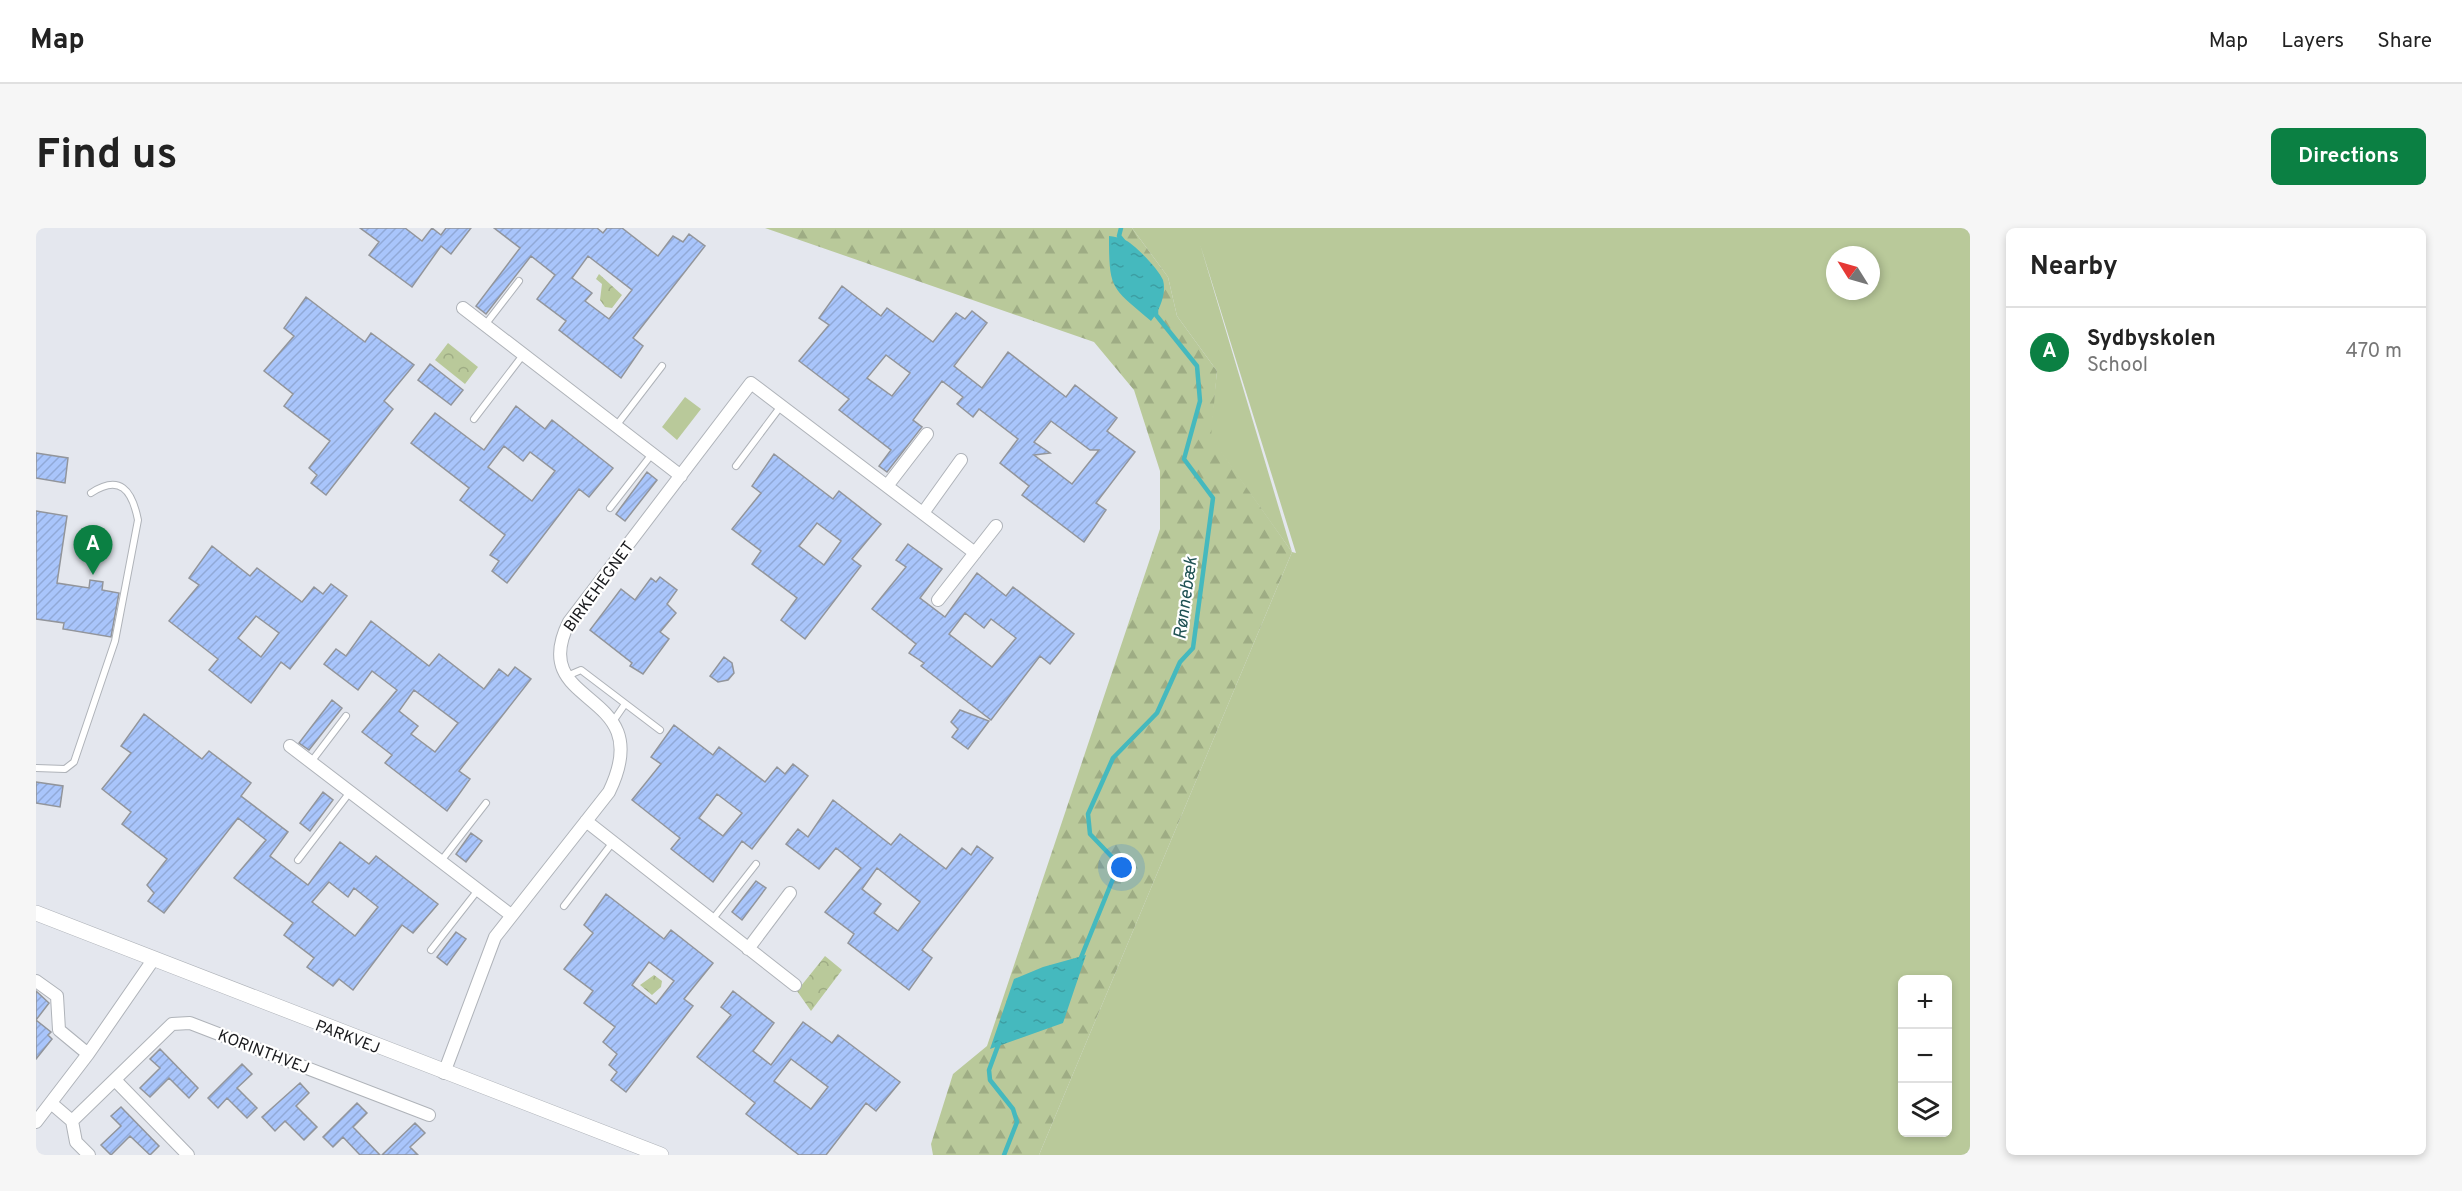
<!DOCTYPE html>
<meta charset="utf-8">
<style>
:root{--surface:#fff;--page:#f6f6f6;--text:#222;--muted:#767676;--line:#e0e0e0;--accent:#0b8043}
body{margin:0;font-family:Overpass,sans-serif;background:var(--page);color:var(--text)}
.controls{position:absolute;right:18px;bottom:18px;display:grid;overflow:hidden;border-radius:9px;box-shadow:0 3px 9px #0003}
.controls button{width:54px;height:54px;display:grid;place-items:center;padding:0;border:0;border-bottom:2px solid var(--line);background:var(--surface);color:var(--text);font:30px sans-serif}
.compass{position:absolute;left:1790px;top:18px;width:54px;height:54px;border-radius:50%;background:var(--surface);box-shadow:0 3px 9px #0003;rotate:307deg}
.you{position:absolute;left:1086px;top:640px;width:21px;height:21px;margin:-15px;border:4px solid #fff;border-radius:50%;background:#1a73e8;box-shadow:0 0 0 9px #1a73e833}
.badge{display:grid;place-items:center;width:39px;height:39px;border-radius:50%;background:var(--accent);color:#fff;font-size:20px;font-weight:700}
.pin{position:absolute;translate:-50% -50px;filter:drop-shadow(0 2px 3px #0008)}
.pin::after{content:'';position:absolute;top:32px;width:21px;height:18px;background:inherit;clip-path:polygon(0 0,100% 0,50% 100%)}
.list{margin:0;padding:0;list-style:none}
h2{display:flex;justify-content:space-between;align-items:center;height:78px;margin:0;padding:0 24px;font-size:26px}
h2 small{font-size:20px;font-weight:400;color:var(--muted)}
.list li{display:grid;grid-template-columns:39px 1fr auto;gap:18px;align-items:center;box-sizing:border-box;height:90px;padding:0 24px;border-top:2px solid var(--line)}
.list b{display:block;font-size:22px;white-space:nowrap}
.list p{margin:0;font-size:20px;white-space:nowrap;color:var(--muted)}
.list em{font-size:20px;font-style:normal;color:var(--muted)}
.icon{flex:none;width:33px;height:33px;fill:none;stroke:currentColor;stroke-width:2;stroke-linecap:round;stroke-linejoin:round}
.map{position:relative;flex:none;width:1934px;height:927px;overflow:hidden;border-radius:9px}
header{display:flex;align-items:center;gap:36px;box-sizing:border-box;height:84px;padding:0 30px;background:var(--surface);border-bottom:2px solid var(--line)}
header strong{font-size:28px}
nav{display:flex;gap:33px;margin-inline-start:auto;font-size:21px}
.intro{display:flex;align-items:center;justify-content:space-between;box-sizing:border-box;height:144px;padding:0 36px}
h1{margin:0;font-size:42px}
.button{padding:15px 27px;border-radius:9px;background:var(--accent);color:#fff;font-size:21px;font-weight:700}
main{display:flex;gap:36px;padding:0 36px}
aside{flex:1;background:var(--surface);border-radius:9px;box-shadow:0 3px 9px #0003}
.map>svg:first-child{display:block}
</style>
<header>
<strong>Map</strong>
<nav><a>Map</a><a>Layers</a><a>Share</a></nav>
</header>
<div class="intro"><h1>Find us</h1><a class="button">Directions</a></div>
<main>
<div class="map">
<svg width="1934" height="927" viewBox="0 0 1934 927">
<defs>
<pattern id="forest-firs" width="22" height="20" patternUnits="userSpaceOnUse" patternTransform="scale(1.5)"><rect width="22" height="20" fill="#b9c99a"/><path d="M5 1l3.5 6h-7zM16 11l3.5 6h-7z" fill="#9eac84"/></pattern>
<pattern id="park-crowns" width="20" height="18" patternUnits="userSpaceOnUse" patternTransform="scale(1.5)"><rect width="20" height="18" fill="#b9c99a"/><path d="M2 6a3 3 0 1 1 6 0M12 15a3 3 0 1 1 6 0" fill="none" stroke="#9eac84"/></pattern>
<pattern id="water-ripples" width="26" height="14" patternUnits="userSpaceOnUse" patternTransform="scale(1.5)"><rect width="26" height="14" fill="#45b9be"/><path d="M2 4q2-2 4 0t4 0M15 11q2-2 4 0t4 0" fill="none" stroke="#3c9ea3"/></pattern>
<pattern id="building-hatch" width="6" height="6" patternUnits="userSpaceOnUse" patternTransform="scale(1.5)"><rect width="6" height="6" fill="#a9c5fb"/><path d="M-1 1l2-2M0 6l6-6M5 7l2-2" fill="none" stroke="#91a9d7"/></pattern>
</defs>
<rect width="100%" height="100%" fill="#e4e7ee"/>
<!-- grass -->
<path fill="#b9c99a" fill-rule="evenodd" d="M 1096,0 L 1934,0 L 1934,927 L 1003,927 L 1256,324 L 1174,209 L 1181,143 L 1141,88 L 1132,49 ZM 1164,16 L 1260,325 L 1256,324 ZM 1799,27 L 1835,27 L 1835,63 L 1799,63 ZM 1866,752 L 1912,752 L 1912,904 L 1866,904 Z
M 649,169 L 665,181 L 641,212 L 626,199 Z"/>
<!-- forest -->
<path fill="url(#forest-firs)" d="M 729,0 L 1096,0 L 1132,49 L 1141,88 L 1181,143 L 1175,209 L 1256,324 L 1003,927 L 897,927 L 895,916 L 917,846 L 951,818 L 1124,301 L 1124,243 L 1098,162 L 1058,114 Z"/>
<!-- park -->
<path fill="url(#park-crowns)" d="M 563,46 L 586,67 L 576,80 L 569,79 L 564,72 L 566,56 L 560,51 Z
M 412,115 L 442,139 L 429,156 L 399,132 Z
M 789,728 L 806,742 L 775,783 L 761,763 Z
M 618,747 L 626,753 L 625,759 L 616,767 L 604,757 Z"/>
<!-- water -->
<path fill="url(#water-ripples)" d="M 1073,8 C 1078,9 1083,9 1087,11 C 1098,15 1123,42 1127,52 C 1131,66 1123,83 1115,93 C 1075,59 1073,62 1073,8 Z
M 1050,727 L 1027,795 L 954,821 L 978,751 L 1007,739 Z"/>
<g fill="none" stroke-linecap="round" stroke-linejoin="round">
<!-- stream -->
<path stroke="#45b9be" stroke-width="4.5" d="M 1085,0 L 1083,8 L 1087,13
M 1044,732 L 1081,641 L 1076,629 L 1054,606 L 1052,586 L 1077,530 L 1121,485 L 1144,434 L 1157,420 L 1177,270 L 1148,231 L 1164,173 L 1161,138 L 1120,87 L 1120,81
M 963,815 L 953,842 L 954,852 L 977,881 L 981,894 L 968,927"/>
</g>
<!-- building -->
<path fill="url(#building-hatch)" stroke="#92959b" stroke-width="1.5" fill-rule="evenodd" d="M 324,0 L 369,0 L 386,13 L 396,0 L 405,7 L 410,0 L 435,0 L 415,26 L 405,18 L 376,59 L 333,27 L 343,14 Z
M 458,0 L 561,0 L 567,5 L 571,0 L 586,0 L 622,28 L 637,8 L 647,14 L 653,6 L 669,18 L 597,110 L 607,118 L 585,150 L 523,102 L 530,93 L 501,71 L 519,47 L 495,28 L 450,86 L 440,78 L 484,20 ZM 552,28 L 596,62 L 573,91 L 549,73 L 556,65 L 536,50 Z
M 806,58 L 845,88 L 851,80 L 897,114 L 920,85 L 929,91 L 936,83 L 951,95 L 918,138 L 946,160 L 972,124 L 1030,169 L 1039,157 L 1081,190 L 1071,203 L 1099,224 L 1060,275 L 1070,282 L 1048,314 L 986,267 L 993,258 L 964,235 L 982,211 L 943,181 L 937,189 L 921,176 L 927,169 L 906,153 L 877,192 L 886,199 L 851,244 L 843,238 L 855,222 L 803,182 L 813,171 L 763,133 L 793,97 L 783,90 ZM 850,127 L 874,145 L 856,168 L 831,150 ZM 1015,193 L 1054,222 L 1063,222 L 1036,256 L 998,227 L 1014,225 L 998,214 Z
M 270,69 L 329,114 L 335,105 L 378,137 L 348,173 L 357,181 L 290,267 L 275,255 L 281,247 L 273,240 L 294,213 L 248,178 L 257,166 L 228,143 L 258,108 L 248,100 Z
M 394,136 L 427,162 L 415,177 L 382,152 Z
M 480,178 L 509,201 L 516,192 L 577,240 L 553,269 L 543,261 L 471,355 L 456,343 L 463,333 L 454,327 L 469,307 L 424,272 L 433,260 L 375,215 L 399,185 L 448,222 ZM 468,218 L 487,233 L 494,224 L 519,243 L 496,273 L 452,239 Z
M 0,225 L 32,230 L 29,255 L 0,250 Z
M 738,226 L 797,271 L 803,263 L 845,296 L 816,331 L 825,338 L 769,411 L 745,392 L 761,370 L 716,336 L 725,323 L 696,301 L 725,265 L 716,258 ZM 781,295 L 805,313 L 788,337 L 763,318 Z
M 611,244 L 621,252 L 589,293 L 580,286 Z
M 0,283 L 31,288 L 21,355 L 53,360 L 54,352 L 67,354 L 66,362 L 83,365 L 75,409 L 27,401 L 28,395 L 0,391 Z
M 872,316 L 906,341 L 884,370 L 909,389 L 941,345 L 970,368 L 977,359 L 1038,406 L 1014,436 L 1004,428 L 955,492 L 885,438 L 888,435 L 873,425 L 880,416 L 836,381 L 870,339 L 860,332 ZM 929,385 L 948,400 L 955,391 L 980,410 L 956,439 L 913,406 Z
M 176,318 L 214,348 L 221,340 L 266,374 L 278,359 L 287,366 L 295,356 L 311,368 L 254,441 L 245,434 L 215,475 L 173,442 L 182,431 L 133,393 L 163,357 L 153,350 ZM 220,388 L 243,405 L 225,429 L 202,410 Z
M 624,349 L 641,362 L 631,376 L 640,385 L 624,404 L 633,411 L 607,446 L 594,438 L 596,435 L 554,402 L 585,361 L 599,372 L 615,350 L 620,354 Z
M 335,393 L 393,438 L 403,426 L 448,461 L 463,441 L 472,448 L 479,439 L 495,451 L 423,543 L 434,551 L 411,583 L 349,535 L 356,527 L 326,504 L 361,462 L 336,443 L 322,462 L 288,436 L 300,421 L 310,428 ZM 378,462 L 422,495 L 399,524 L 375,506 L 382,498 L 363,483 Z
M 688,429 L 696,435 L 698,445 L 692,452 L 682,454 L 674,448 Z
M 296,472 L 306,480 L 273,522 L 263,515 Z
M 924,482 L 953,493 L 932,521 L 916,509 L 922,501 L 915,494 Z
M 108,486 L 166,531 L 173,523 L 215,555 L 205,568 L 252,604 L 234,628 L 272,657 L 304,614 L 333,636 L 340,628 L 402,676 L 377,705 L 366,697 L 317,762 L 303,751 L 297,758 L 271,739 L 278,730 L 248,707 L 257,695 L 198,650 L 230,612 L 202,590 L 128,685 L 112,673 L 118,665 L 111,657 L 131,631 L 86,596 L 95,584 L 66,561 L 95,525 L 85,518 ZM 293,654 L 312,669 L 318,660 L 342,679 L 319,708 L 276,674 Z
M 638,497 L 677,527 L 683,519 L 729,554 L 741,539 L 749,546 L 757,536 L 772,548 L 716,621 L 706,613 L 677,654 L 635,621 L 644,610 L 596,572 L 625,536 L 615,529 ZM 681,566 L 706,585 L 687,608 L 663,590 Z
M 0,554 L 27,558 L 24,579 L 0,575 Z
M 287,564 L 297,572 L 274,603 L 264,595 Z
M 797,572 L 855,617 L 864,606 L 910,641 L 926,620 L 935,627 L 941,618 L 957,630 L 886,722 L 896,730 L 873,762 L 812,715 L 818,706 L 789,684 L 825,640 L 800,620 L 783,641 L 750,616 L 762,601 L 772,609 ZM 841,640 L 884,674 L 862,703 L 838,685 L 845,676 L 826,661 Z
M 435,605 L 446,613 L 430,634 L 420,626 Z
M 720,653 L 730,660 L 706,692 L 696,684 Z
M 570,666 L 628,711 L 635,702 L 677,735 L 648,771 L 657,778 L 590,864 L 575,852 L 581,844 L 573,837 L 581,826 L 567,814 L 579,799 L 548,775 L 557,763 L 528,741 L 557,705 L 548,697 ZM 613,734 L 638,753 L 620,776 L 596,757 Z
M 420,704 L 430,711 L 411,737 L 401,729 Z
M 0,763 L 13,775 L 0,792 Z
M 697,763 L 738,795 L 717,823 L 735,837 L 767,794 L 796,815 L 802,807 L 864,854 L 840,883 L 830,875 L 790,927 L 763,927 L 710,886 L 719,875 L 661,829 L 695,787 L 685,779 ZM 755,831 L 792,859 L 775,881 L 738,853 Z
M 0,792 L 15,804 L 12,807 L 16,811 L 0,831 Z
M 124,821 L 162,860 L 153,870 L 133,850 L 114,869 L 104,860 L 124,840 L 114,831 Z
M 206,836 L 216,846 L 201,860 L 221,880 L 211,890 L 191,870 L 182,880 L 172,870 Z
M 264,855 L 273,865 L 260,878 L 281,899 L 268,912 L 249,893 L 239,903 L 226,889 Z
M 321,875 L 331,885 L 317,899 L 344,927 L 324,927 L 307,909 L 297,919 L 287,909 Z
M 85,879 L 123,918 L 114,927 L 94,908 L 75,927 L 65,917 L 85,898 L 75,888 Z
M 379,895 L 389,905 L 374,919 L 382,927 L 346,927 Z"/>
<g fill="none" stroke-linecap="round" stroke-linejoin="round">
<!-- service casing -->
<g stroke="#afb3b9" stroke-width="8">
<path id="service" d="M 449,97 L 483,53
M 438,191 L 487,127
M 580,198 L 626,138
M 700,238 L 745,178
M 574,280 L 616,226
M 531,448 L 545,442 L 624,502
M 578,492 L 589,476
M 275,534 L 310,488
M 0,540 L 29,541 L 38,534 L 79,413 L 102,292 C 96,262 84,246 55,265
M 262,632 L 314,564
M 405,633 L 450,575
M 528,678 L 577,614
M 676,692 L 720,636
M 395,722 L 442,662"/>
</g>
<!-- minor casing -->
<g stroke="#afb3b9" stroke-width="14">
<path id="minor" d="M 427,80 L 645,248
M 851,258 L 891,206
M 887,285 L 925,232
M 902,372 L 960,298
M 254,518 L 475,687
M 550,593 L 759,757
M 712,721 L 754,665
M 0,753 L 21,768 L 23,802 L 52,826
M 408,845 L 459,709 L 573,564 C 624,459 489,482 533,394 L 715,155 L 939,325
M 79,852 L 152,927
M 15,875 L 36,893 L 136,796 L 154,795 L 393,887
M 36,893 L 40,914 L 53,927
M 0,894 L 52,826 L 117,732"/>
</g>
<!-- tertiary casing -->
<g stroke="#afb3b9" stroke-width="16">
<path id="tertiary" d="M 0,685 L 625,927"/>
</g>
<!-- service -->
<use href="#service" stroke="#fff" stroke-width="6"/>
<!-- minor -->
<use href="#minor" stroke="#fff" stroke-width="12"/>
<!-- tertiary -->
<use href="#tertiary" stroke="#fff" stroke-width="15"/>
</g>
<g text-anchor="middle" stroke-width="4.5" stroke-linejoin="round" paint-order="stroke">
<!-- street labels -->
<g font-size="16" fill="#191a1d" stroke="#fff">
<text transform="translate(562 358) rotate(-54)" y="6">BIRKEHEGNET</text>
<text transform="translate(312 808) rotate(21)" y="6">PARKVEJ</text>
<text transform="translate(228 823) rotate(21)" y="6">KORINTHVEJ</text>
</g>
<!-- water labels -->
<g font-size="18" font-style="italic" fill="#205254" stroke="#fff">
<text transform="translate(1149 370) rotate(-82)" y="6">Rønnebæk</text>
</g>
</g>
</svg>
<div class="controls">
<button>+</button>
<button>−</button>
<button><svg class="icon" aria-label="layers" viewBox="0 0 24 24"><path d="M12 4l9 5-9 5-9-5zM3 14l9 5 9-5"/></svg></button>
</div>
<svg class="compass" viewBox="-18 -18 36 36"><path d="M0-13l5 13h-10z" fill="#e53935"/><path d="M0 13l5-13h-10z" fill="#767676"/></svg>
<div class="you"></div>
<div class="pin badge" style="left:57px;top:347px">A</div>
</div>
<aside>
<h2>Nearby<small></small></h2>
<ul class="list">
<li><span class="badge">A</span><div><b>Sydbyskolen</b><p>School</p></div><em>470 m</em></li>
</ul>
</aside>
</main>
